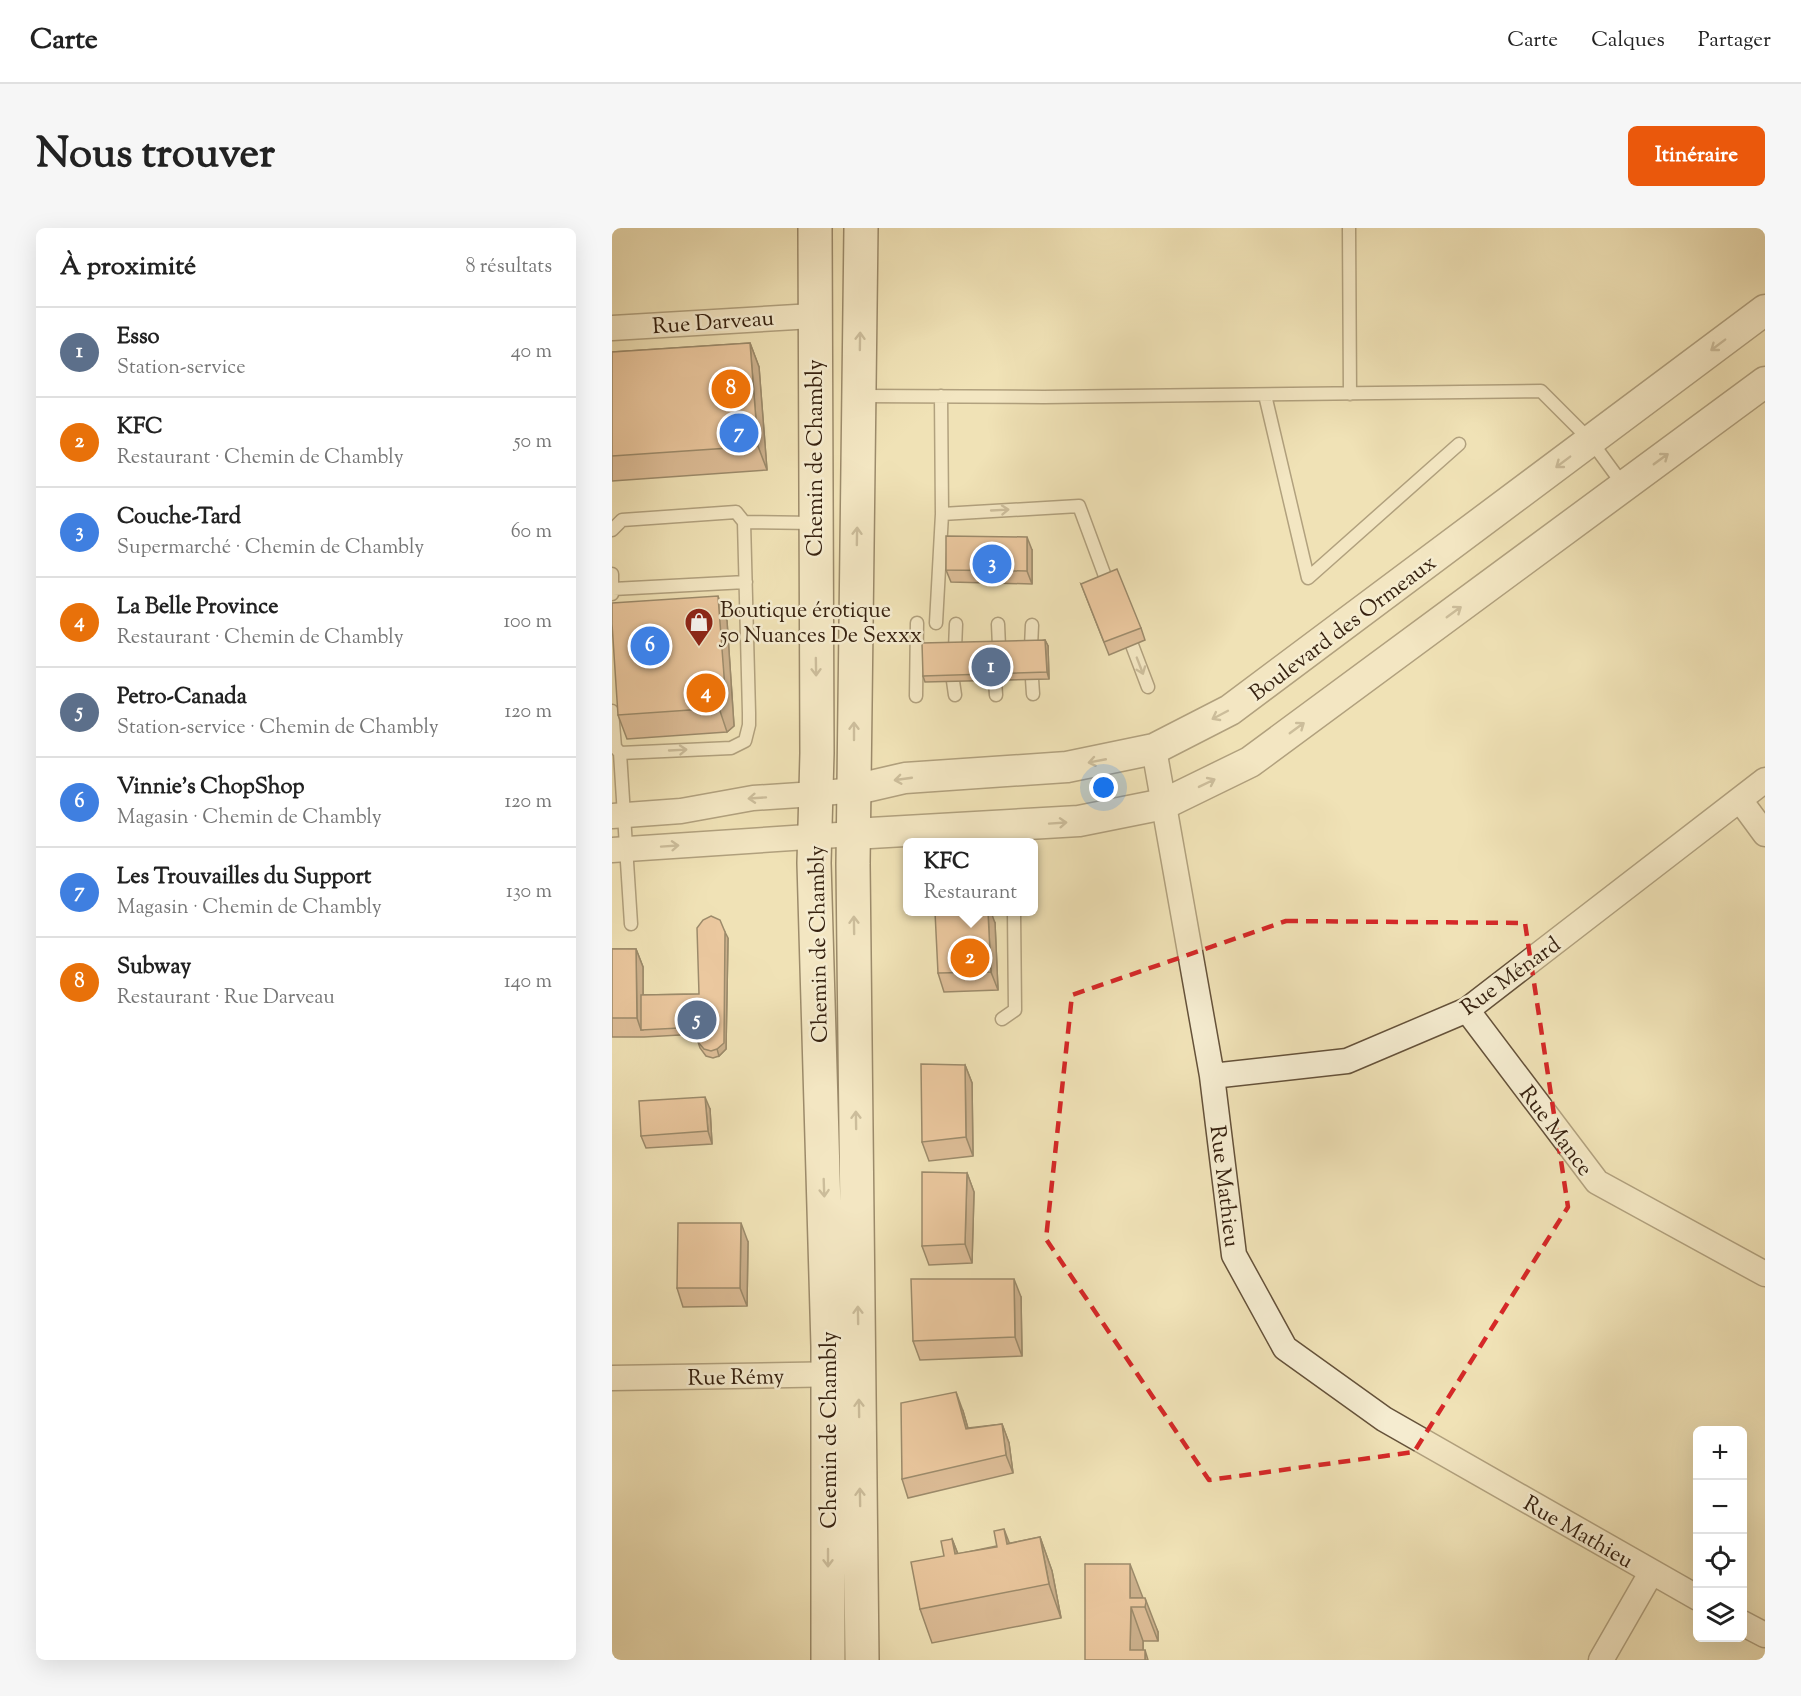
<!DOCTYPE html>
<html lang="fr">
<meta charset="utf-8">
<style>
:root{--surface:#fff;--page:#f6f6f6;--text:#222;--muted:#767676;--line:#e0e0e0;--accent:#ea580c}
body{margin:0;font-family:"Sorts Mill Goudy",serif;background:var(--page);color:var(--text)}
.controls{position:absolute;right:18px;bottom:18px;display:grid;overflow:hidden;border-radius:9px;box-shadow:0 6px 24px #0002}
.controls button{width:54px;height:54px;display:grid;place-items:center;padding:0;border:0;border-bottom:2px solid var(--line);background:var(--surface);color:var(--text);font:30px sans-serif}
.you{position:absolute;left:492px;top:560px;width:21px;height:21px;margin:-15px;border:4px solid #fff;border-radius:50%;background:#1a73e8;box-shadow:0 0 0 9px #1a73e833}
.badge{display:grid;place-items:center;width:39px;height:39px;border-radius:50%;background:var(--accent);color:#fff;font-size:20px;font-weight:700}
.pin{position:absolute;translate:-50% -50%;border:3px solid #fff;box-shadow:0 2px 6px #0006}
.popup{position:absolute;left:291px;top:610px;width:135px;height:78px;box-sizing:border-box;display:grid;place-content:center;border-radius:9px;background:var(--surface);filter:drop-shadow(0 2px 4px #0005);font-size:20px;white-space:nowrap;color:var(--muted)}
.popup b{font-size:22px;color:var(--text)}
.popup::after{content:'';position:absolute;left:50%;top:100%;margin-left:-12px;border:12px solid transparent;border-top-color:var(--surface)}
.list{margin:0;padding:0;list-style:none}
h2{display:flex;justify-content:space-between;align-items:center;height:78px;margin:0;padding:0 24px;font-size:26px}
h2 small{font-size:20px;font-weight:400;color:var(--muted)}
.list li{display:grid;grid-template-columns:39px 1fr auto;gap:18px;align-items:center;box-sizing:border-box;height:90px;padding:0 24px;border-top:2px solid var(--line)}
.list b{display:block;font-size:22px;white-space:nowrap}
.list p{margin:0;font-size:20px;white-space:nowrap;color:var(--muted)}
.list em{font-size:20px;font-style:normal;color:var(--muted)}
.icon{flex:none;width:33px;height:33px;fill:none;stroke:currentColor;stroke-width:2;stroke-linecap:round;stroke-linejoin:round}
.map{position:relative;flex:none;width:1153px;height:1432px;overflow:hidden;border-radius:9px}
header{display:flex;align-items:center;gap:36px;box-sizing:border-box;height:84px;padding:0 30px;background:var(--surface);border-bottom:2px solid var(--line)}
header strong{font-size:28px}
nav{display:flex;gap:33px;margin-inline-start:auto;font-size:21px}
.intro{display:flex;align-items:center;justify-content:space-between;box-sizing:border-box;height:144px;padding:0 36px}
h1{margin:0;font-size:42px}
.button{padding:15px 27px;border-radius:9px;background:var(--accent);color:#fff;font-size:21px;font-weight:700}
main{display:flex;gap:36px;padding:0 36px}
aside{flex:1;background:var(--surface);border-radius:9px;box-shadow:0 6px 24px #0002}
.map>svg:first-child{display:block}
</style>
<header>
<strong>Carte</strong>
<nav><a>Carte</a><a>Calques</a><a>Partager</a></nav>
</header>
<div class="intro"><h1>Nous trouver</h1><a class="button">Itinéraire</a></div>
<main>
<aside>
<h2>À proximité<small>8 résultats</small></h2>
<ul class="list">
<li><span class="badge" style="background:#5c6f8a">1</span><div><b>Esso</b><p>Station-service</p></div><em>40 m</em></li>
<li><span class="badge" style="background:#e8710a">2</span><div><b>KFC</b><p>Restaurant · Chemin de Chambly</p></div><em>50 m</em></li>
<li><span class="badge" style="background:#3f7fe0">3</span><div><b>Couche-Tard</b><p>Supermarché · Chemin de Chambly</p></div><em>60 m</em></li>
<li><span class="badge" style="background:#e8710a">4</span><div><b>La Belle Province</b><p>Restaurant · Chemin de Chambly</p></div><em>100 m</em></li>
<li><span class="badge" style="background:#5c6f8a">5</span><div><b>Petro-Canada</b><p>Station-service · Chemin de Chambly</p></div><em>120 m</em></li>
<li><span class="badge" style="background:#3f7fe0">6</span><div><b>Vinnie's ChopShop</b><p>Magasin · Chemin de Chambly</p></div><em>120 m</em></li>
<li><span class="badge" style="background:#3f7fe0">7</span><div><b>Les Trouvailles du Support</b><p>Magasin · Chemin de Chambly</p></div><em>130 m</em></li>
<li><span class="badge" style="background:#e8710a">8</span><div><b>Subway</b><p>Restaurant · Rue Darveau</p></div><em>140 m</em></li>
</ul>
</aside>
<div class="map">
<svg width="1153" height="1432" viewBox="0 0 1153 1432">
<rect width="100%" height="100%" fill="#f0e2b7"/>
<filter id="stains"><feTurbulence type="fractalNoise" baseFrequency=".00333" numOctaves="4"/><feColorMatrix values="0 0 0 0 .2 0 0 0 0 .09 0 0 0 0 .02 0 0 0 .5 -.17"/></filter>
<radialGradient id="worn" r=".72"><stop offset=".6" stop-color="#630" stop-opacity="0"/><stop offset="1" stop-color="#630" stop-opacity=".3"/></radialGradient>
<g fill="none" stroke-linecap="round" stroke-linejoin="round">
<!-- service casing -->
<g stroke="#65523a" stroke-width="15">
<path id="service" d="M 737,0 L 738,166
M 653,167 L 696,350 L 847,216
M 247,168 L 432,169 L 929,163 L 979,213 L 1012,258
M 330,286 L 467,278 L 497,359
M 0,302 L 10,292 L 124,284 L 132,294 L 202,295
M 0,346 L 0,366
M 1,361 L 134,354
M 324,395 L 330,286 L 329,168
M 386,396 L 387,419
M 520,417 L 536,459
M 419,419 L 420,397
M 343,421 L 344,396
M 420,451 L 421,466
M 383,452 L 384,467
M 341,453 L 343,467
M 304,468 L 305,395
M 0,483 L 3,519 L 8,525 L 19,696
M 8,525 L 119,520 L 133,513 L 137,497 L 137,485 L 132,294
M 390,791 L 403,782 L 402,684"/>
</g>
<!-- minor casing -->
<g stroke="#65523a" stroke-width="27">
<path id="minor" d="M 0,100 L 201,88
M 542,521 L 600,848 L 622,1027 L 673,1120 L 772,1191 L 1086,1370
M 1128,572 L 1153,606
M 0,588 L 69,583 L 141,570 L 203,566 L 241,562
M 0,622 L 241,606
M 855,782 L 985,954 L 1153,1046
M 600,848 L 735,833 L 855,782 L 1153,552
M 0,1150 L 233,1146
M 1130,1395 L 1153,1407
M 989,1432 L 1039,1345"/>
</g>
<!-- tertiary casing -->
<g stroke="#65523a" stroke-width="33">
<path id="tertiary" d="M 241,562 L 293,550 L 455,539 L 542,521 L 618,482 L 1153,82
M 241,606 L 467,593 L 552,576 L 638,534 L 1153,154"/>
</g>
<!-- secondary casing -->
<g stroke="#372210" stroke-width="36">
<path id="secondary" d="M 203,0 L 205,525 L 202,635 L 216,1118 L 216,1432
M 249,0 L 241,636 L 250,1432"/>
</g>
<!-- service -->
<use href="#service" stroke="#f5ecd0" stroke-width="12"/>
<!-- minor -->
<use href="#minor" stroke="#f5ecd0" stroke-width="24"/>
<!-- tertiary -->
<use href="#tertiary" stroke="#f5ecd0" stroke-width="30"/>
<!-- secondary -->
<use href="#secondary" stroke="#f5ecd0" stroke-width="33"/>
</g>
<!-- wall -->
<path fill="#c59172" stroke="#372210" stroke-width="1.5" d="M 138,115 L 147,139 L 155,242 L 0,253 L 0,124 Z
M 420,322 L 420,356 L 339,354 L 334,342 Z
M 469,356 L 529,400 L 533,412 L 497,427 Z
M 115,393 L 122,498 L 115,504 L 15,511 L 6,487 Z
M 433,412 L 436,418 L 437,451 L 313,454 L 311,448 Z
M 383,695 L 386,762 L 332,764 L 326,745 Z
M 116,710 L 114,821 L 107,828 L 101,830 L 94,828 L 88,820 L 86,814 L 86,806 L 32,809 L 0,809 L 0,721 L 24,721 L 31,739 L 31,767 L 87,766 Z
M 353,837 L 360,855 L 361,928 L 317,933 L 310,914 Z
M 98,881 L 100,916 L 34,920 L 29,908 Z
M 355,945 L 362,964 L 360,1035 L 317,1037 L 310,1018 Z
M 136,1014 L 135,1078 L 71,1079 L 65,1060 Z
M 409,1069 L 410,1128 L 308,1132 L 301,1113 Z
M 351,1183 L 356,1200 L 390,1196 L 397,1215 L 401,1245 L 296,1270 L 290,1251 Z
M 428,1309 L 440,1343 L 449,1390 L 320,1415 L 308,1381 L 332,1328 L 340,1311 L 346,1326 Z
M 473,1336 L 530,1370 L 546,1404 L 546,1413 L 531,1413 L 531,1422 Z"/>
<!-- shaded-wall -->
<path fill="#a0765c" stroke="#372210" stroke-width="1.5" d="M 138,115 L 147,139 L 155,242 L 146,218 Z
M 415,309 L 420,322 L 420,356 L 415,343 Z
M 106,368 L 115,393 L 122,498 L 115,504 L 107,480 Z
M 433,412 L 436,418 L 437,451 L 435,444 Z
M 376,684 L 379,684 L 383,695 L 386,762 L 379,744 Z
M 113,704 L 116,710 L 114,821 L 107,828 L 105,821 Z
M 24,721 L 31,739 L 31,802 L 29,802 L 25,790 Z
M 353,837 L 360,855 L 361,928 L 354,909 Z
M 93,869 L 98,881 L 100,916 L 96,903 Z
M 355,945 L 362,964 L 360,1035 L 353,1016 Z
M 129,995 L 136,1014 L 135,1078 L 128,1060 Z
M 402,1051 L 409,1069 L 410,1128 L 403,1109 Z
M 344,1164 L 351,1183 L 361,1219 L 354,1201 Z
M 390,1196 L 397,1215 L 401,1245 L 394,1227 Z
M 392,1301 L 405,1335 L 395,1316 Z
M 428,1309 L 440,1343 L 449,1390 L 437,1356 Z
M 340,1311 L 353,1345 L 343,1326 Z
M 518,1336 L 531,1370 L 518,1370 Z
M 533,1370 L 546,1404 L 546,1413 L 533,1379 Z
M 519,1379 L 531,1413 L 531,1432 L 518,1422 Z
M 533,1422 L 536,1432 L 533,1432 Z"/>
<!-- building -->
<path fill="#e5a984" stroke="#372210" stroke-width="1.5" d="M 138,115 L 146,218 L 0,228 L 0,124 Z
M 334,308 L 415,309 L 415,343 L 334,342 Z
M 505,341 L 529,400 L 492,414 L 469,356 Z
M 106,368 L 114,474 L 107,480 L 6,487 L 0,396 L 0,375 Z
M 433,412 L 435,444 L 311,448 L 310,415 Z
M 323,684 L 376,684 L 379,744 L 326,745 Z
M 99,688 L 108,692 L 113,704 L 112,815 L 105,821 L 99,823 L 92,821 L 86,814 L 86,799 L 29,802 L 29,767 L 87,766 L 85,700 L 91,692 Z
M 0,721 L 24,721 L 25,790 L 0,790 Z
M 309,836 L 353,837 L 354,909 L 310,914 Z
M 93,869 L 96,903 L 29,908 L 27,873 Z
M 310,944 L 355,945 L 353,1016 L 310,1018 Z
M 66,995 L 129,995 L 128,1060 L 65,1060 Z
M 299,1051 L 402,1051 L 403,1109 L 301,1113 Z
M 344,1164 L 354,1201 L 390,1196 L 394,1227 L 290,1251 L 289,1175 Z
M 392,1301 L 395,1316 L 428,1309 L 437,1356 L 308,1381 L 299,1334 L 332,1328 L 329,1313 L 340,1311 L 343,1326 L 385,1319 L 382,1303 Z
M 473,1336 L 518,1336 L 518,1370 L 533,1370 L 534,1374 L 533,1379 L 519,1379 L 518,1422 L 533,1422 L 533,1432 L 473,1432 Z"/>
<!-- one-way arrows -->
<defs><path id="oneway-shaft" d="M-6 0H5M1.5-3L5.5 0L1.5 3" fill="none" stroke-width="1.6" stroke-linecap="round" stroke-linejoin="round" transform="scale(1.5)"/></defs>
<g stroke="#a0917a">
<use href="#oneway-shaft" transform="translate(248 113) rotate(-89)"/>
<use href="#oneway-shaft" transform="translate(1106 117) rotate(143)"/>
<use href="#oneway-shaft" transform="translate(1049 231) rotate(-36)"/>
<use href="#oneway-shaft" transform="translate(951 234) rotate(143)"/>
<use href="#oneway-shaft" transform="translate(388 282) rotate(-3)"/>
<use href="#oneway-shaft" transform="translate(245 308) rotate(-89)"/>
<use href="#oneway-shaft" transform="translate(842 384) rotate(-36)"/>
<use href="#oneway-shaft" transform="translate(528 438) rotate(69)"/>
<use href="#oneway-shaft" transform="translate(204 439) rotate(89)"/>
<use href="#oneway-shaft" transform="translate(608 487) rotate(152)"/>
<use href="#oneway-shaft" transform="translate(685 500) rotate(-36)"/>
<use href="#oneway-shaft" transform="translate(242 503) rotate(-90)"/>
<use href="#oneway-shaft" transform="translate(66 522) rotate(-3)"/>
<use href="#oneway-shaft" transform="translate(485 533) rotate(169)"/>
<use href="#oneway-shaft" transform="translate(291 551) rotate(172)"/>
<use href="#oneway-shaft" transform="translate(595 555) rotate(-26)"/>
<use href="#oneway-shaft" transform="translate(145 570) rotate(176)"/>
<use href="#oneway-shaft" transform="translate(446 595) rotate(-4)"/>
<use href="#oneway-shaft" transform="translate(58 618) rotate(-4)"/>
<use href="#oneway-shaft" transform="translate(242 697) rotate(-91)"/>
<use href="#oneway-shaft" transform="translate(244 892) rotate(-91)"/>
<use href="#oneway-shaft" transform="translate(212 960) rotate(88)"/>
<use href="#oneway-shaft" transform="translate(246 1087) rotate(-91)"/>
<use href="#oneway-shaft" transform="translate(247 1180) rotate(-91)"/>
<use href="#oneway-shaft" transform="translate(248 1269) rotate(-91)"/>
<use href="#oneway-shaft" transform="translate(216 1330) rotate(90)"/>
</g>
<!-- marked area -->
<path d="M0 0H1153V1432H0ZM 674,693 L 913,695 L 956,979 L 802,1224 L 597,1252 L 434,1011 L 460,767 Z" fill="#f0e2b7" fill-opacity=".55" fill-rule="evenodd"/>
<path fill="none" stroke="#d62828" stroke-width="4.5" stroke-dasharray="12 8" stroke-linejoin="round" d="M 674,693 L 913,695 L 956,979 L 802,1224 L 597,1252 L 434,1011 L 460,767 Z"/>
<!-- icons -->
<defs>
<g id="shop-pin" transform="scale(1.5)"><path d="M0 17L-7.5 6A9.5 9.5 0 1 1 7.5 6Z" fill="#8f2418" stroke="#f5ecd0"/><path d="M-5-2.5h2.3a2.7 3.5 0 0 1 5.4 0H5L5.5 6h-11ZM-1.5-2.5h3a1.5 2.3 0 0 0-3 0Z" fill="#fff"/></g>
</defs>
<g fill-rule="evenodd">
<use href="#shop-pin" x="87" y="394"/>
</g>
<g text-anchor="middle" stroke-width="5" stroke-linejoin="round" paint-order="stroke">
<!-- street labels -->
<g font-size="22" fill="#372210" stroke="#f5ecd0">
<text transform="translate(101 93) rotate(-4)" y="8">Rue Darveau</text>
<text transform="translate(202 230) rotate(-90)" y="8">Chemin de Chambly</text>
<text transform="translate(730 399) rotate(-37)" y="8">Boulevard des Ormeaux</text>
<text transform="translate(205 716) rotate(-91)" y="8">Chemin de Chambly</text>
<text transform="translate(898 747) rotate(-36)" y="8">Rue Ménard</text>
<text transform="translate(945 902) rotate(53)" y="8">Rue Mance</text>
<text transform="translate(614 958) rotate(83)" y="8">Rue Mathieu</text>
<text transform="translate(124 1148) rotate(-1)" y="8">Rue Rémy</text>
<text transform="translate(216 1202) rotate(-90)" y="8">Chemin de Chambly</text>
<text transform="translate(967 1303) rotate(30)" y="8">Rue Mathieu</text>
</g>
<!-- poi labels -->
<g font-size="22" fill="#372210" stroke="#f5ecd0" text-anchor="start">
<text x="108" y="389">Boutique érotique<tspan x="108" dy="25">50 Nuances De Sexxx</tspan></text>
</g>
</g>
<rect width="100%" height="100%" filter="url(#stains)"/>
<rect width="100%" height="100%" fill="url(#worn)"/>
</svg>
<div class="controls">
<button>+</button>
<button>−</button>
<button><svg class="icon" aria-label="locate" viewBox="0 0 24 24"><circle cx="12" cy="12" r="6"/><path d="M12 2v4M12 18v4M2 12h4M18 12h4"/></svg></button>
<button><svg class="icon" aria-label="layers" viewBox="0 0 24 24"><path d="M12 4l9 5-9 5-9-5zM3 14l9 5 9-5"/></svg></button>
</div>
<div class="you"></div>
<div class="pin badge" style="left:379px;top:439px;background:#5c6f8a">1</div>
<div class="pin badge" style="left:358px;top:730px;background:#e8710a">2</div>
<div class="popup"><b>KFC</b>Restaurant</div>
<div class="pin badge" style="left:380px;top:336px;background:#3f7fe0">3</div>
<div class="pin badge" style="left:94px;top:465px;background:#e8710a">4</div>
<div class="pin badge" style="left:85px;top:792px;background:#5c6f8a">5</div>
<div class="pin badge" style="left:38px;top:418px;background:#3f7fe0">6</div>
<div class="pin badge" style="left:127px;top:205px;background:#3f7fe0">7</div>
<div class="pin badge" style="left:119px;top:161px;background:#e8710a">8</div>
</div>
</main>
